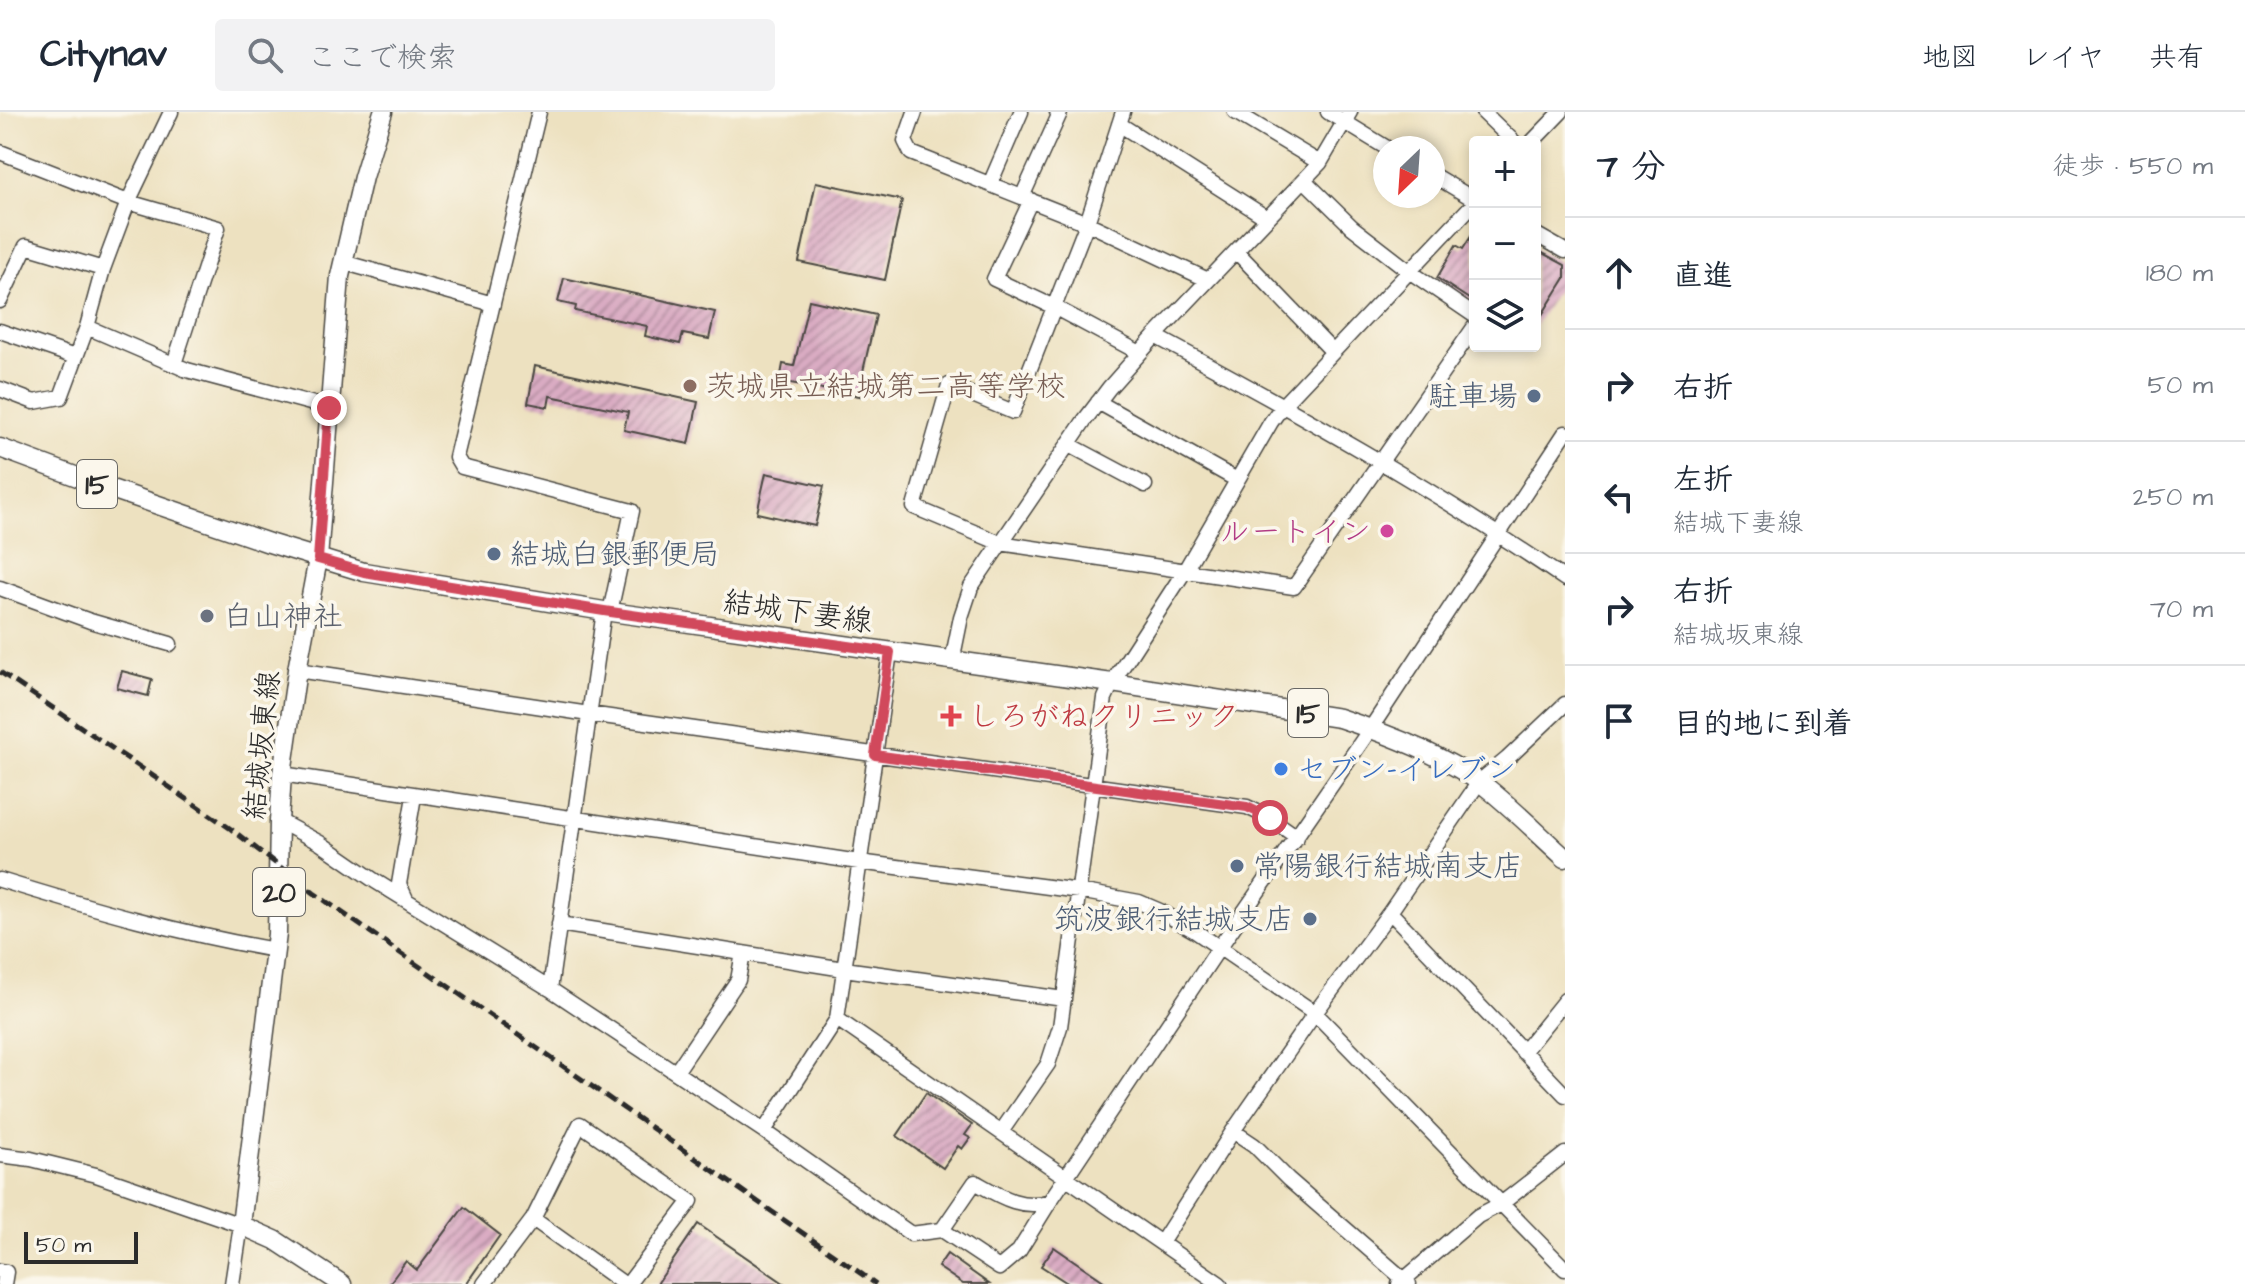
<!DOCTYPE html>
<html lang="ja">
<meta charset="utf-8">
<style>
:root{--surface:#fff;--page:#f2f2f3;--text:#1f2937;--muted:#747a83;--line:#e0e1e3}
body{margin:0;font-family:"Architects Daughter","Klee One",sans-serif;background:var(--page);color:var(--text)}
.controls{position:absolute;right:24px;top:24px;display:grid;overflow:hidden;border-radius:8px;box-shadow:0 4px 12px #0003}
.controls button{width:72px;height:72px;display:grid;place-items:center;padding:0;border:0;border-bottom:2px solid var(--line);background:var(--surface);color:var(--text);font:40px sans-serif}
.compass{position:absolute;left:1373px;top:24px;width:72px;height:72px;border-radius:50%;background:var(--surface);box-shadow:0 4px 12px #0003;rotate:205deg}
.scale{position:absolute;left:24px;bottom:20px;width:114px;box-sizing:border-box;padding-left:8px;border:4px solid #2b2b2b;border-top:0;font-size:22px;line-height:28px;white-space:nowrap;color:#2b2b2b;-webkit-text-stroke:6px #fbf7ec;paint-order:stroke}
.stop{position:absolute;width:24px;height:24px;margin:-18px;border:6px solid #d1495b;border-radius:50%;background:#fff}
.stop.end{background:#d1495b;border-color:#fff;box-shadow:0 2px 8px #0008}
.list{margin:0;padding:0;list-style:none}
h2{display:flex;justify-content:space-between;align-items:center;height:104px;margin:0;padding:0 32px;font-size:34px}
h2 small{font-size:26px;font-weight:400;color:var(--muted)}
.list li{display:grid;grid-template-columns:52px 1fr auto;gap:24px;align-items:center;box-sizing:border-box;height:112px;padding:0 32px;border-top:2px solid var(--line)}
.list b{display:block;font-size:30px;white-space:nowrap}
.list p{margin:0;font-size:26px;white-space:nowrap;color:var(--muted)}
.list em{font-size:26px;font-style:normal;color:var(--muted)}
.icon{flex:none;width:44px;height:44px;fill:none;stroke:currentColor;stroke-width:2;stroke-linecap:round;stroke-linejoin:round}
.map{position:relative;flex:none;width:1565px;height:1172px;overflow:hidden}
header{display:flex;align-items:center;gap:48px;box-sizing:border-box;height:112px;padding:0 40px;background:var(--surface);border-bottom:2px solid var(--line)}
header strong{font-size:38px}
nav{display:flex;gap:44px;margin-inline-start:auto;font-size:28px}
.search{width:560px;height:72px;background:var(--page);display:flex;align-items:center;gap:20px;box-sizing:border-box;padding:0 28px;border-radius:8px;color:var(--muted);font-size:30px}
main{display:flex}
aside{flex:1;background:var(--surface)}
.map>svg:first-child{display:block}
</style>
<header>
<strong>Citynav</strong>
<div class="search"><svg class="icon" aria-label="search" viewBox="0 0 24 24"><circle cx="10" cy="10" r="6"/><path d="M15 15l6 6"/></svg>ここで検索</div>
<nav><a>地図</a><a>レイヤ</a><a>共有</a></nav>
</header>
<main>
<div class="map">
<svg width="1565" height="1172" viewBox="0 0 1565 1172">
<defs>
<pattern id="building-hatch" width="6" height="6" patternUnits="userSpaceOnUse" patternTransform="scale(2)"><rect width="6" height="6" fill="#daacc3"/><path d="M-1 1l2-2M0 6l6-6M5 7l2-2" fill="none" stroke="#b18c9f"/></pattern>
</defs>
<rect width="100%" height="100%" fill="#fbf7ec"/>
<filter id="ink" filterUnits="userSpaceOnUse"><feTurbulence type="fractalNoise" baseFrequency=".0125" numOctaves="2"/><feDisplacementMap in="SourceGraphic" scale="16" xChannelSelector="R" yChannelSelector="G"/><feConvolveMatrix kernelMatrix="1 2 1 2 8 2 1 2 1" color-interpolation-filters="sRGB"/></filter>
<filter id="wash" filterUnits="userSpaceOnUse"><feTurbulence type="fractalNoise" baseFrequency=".006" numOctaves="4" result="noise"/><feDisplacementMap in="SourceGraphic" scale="32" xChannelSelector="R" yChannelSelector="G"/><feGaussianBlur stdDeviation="1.8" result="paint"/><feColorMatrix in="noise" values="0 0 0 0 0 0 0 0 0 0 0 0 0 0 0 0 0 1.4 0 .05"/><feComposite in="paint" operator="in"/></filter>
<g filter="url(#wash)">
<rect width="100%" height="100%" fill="#ede1c0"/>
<g id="blocks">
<!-- building -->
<path fill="url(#building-hatch)" d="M 816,70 L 902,88 L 885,168 L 799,150 Z
M 1475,118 L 1475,191 L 1437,166 L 1456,133 L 1463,137 Z
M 1535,137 L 1565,153 L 1565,166 L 1535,214 Z
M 564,166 L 715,200 L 709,227 L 683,222 L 680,232 L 645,224 L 647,214 L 575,199 L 576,194 L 558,190 Z
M 809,188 L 876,203 L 861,268 L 868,269 L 865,285 L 780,269 L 783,252 L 794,254 Z
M 535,254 L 698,290 L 689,332 L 624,318 L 628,300 L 550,284 L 548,295 L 528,291 Z
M 766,361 L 824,374 L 815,414 L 757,401 Z
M 122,559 L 152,567 L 148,584 L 117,576 Z
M 926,981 L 972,1013 L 965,1023 L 970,1026 L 962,1037 L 958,1034 L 943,1056 L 897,1024 Z
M 464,1095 L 500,1123 L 466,1172 L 389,1172 L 406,1149 L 417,1158 Z
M 698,1112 L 785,1172 L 657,1172 Z
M 1054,1135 L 1108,1172 L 1069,1172 L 1041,1154 Z
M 947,1142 L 989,1172 L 963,1172 L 938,1155 Z"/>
</g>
</g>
<g filter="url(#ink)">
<use href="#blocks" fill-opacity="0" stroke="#484641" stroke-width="2"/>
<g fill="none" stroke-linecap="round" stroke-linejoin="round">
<!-- minor casing -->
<g stroke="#484641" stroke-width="17">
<path id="minor" d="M 171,0 L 128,90 L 103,157 L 87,215 L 187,258 L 329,296
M 539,0 L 456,345 L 462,355 L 632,399 L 610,500
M 915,0 L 905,29 L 911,41 L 1087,111 L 1123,0
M 1235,0 L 1320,51
M 1328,0 L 1387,36
M 1483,0 L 1514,30
M 1119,12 L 1267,106
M 1532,30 L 1561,0
M 0,40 L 128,90 L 218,116 L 174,252
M 1433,63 L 1475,88
M 1304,68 L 1352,115 L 1409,159 L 1475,204
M 990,72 L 1021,0
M 1022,85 L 1060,1 L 1057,0
M 1031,88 L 994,167 L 1054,195 L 1140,241
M 1535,122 L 1565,139
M 1236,139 L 1333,240
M 342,150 L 493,192
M 1208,168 L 1087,111 L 1013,300 L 949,273 L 914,395 L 1000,431 L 1294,475 L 1475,214
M 0,189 L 26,134 L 103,157
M 0,219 L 75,245
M 1155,224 C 1295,299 1434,377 1565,467
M 0,277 L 34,290 L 61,285 L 87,215
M 1098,290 L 1237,368
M 1068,332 L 1145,373
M 0,476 L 90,509 L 170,532
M 890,540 L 837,907 L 1220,1172
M 952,549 L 961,505 L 971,475 L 1084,309 L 1109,276 L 1155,224 L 1320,51 L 1350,0
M 297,558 L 589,602 L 1247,695 L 1270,706 L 1297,725
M 282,662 L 859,750 L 1079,779 L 1139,790 L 1160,799 L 1195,819 L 1315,901 L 1565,1157
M 279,709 L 320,731 L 375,769 L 550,877 L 764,1019 L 911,1122 L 942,1118
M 0,768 C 91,796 182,822 275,838
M 406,787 L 399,772 L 414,684
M 1390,800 L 1565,983
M 559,812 L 844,857 L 1064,887
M 550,877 L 604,499
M 1523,940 L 1565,888
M 676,960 L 738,868 L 743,841
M 764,1019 L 837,907
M 1233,1019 L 1254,1033 L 1288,1067 L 1409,1172
M 1001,1020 L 1048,952 L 1060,915 L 1105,586 L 1112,571 L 1184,460 L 1271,310 L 1283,293 L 1475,90
M 0,1043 L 31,1047 L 96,1063 L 241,1113 L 232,1172
M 1050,1089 C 1022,1099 998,1083 975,1070 L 942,1118 L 999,1156 L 1019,1139 L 1050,1089 L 1219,836 L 1371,616 L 1565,321
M 533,1107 L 624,1172
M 1161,1131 L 1233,1019 L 1315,901 L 1390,800 L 1479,670 L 1507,647 L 1565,592
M 0,1159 L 6,1160 L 4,1172
M 484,1172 L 533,1107 L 580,1012 L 691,1089 L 628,1172
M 1399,1172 L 1478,1104 L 1501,1092 L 1565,1042"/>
</g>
<!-- major casing -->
<g stroke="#484641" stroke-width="21">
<path id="major" d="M 0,336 L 91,370 L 269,431 L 364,460 L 604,499 L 1112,571 L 1339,606 C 1385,621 1441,642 1481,671 C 1511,694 1537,721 1565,746
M 342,1172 L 275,1128 L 241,1113 L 277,822 L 279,709 L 282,662 L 297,558 L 318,447 L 340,164 L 363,65 L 383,0"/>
</g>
<!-- minor -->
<use href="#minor" stroke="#fff" stroke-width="14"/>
<!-- major -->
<use href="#major" stroke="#fff" stroke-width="18"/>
<!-- rail -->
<path stroke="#2b2b2b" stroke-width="5" stroke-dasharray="12 6" stroke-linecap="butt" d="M 0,560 L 231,717 L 314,781 L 876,1172"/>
</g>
</g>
<g fill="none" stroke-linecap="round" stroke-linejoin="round" filter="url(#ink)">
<!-- route -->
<path stroke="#d1495b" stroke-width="10" d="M 329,296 L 318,447 L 364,460 L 604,499 L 890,540 L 875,643 L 1247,695 L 1270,706"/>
</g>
<!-- markers -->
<circle fill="#8d6e63" stroke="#fbf7ec" stroke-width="3" cx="690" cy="274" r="8"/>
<g fill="#5c6f8a" stroke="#fbf7ec" stroke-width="3">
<circle cx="1534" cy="284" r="8"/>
<circle cx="494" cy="442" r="8"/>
<circle cx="1237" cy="754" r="8"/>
<circle cx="1310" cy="807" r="8"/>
</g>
<circle fill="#d1479c" stroke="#fbf7ec" stroke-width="3" cx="1387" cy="419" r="8"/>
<circle fill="#6b7280" stroke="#fbf7ec" stroke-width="3" cx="207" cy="504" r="8"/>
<path fill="#e0444e" stroke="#fbf7ec" stroke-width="3" d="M947 592h8v8h8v8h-8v8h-8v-8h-8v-8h8z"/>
<circle fill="#3f7fe0" stroke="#fbf7ec" stroke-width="3" cx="1281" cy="657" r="8"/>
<g text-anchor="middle" stroke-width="7" stroke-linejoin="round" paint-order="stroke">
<!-- shield labels -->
<g fill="#fbf7ec" stroke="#696865" stroke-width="2">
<rect x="77" y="348" width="40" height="48" rx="6"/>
<rect x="1288" y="577" width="40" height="48" rx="6"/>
<rect x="253" y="756" width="52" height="48" rx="6"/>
</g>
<g font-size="28" font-weight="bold" fill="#2b2b2b">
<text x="97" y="382">15</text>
<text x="1308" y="611">15</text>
<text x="279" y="790">20</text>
</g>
<!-- education labels -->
<g font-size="30" fill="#785e54" stroke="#fbf7ec" text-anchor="start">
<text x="706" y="284">茨城県立結城第二高等学校</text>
</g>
<!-- service labels -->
<g font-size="30" fill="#4e5e75" stroke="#fbf7ec" text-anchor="end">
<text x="1518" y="294">駐車場</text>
<text x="510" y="452" text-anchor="start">結城白銀郵便局</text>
<text x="1253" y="764" text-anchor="start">常陽銀行結城南支店</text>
<text x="1294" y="817">筑波銀行結城支店</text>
</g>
<!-- hotel labels -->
<g font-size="30" fill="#b23c85" stroke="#fbf7ec" text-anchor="end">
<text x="1371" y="429">ルートイン</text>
</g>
<!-- street labels -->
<g font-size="30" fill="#2b2b2b" stroke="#fbf7ec">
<text transform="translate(798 499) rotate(8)" y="10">結城下妻線</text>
<text transform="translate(261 633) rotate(-84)" y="10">結城坂東線</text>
</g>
<!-- worship labels -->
<g font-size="30" fill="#5b616d" stroke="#fbf7ec" text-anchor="start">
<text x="223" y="514">白山神社</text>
</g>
<!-- health labels -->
<g font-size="30" fill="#be3a42" stroke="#fbf7ec" text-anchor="start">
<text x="969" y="614">しろがねクリニック</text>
</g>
<!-- shop labels -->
<g font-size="30" fill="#366cbe" stroke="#fbf7ec" text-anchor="start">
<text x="1297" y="667">セブン-イレブン</text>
</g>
</g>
</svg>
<div class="controls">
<button>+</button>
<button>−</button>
<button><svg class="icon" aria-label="layers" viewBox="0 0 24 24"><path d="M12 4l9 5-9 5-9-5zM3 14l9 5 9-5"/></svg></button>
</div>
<svg class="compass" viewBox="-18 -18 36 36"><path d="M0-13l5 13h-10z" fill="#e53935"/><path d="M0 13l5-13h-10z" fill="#747a83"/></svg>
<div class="scale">50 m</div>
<div class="stop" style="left:1270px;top:706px"></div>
<div class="stop end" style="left:329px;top:296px"></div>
</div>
<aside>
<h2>7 分<small>徒歩 · 550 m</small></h2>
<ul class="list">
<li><svg class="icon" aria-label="ahead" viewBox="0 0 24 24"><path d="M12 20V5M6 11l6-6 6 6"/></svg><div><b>直進</b></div><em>180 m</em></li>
<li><svg class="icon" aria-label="right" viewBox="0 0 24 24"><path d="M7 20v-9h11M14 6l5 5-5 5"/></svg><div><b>右折</b></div><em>50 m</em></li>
<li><svg class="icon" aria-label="left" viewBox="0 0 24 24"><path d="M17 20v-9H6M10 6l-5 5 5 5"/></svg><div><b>左折</b><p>結城下妻線</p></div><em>250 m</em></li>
<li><svg class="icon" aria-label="right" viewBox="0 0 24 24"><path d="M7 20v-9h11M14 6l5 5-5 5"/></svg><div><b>右折</b><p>結城坂東線</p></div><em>70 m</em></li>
<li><svg class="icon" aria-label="arrive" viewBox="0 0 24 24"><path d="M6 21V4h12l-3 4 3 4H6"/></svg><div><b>目的地に到着</b></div></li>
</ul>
</aside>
</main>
